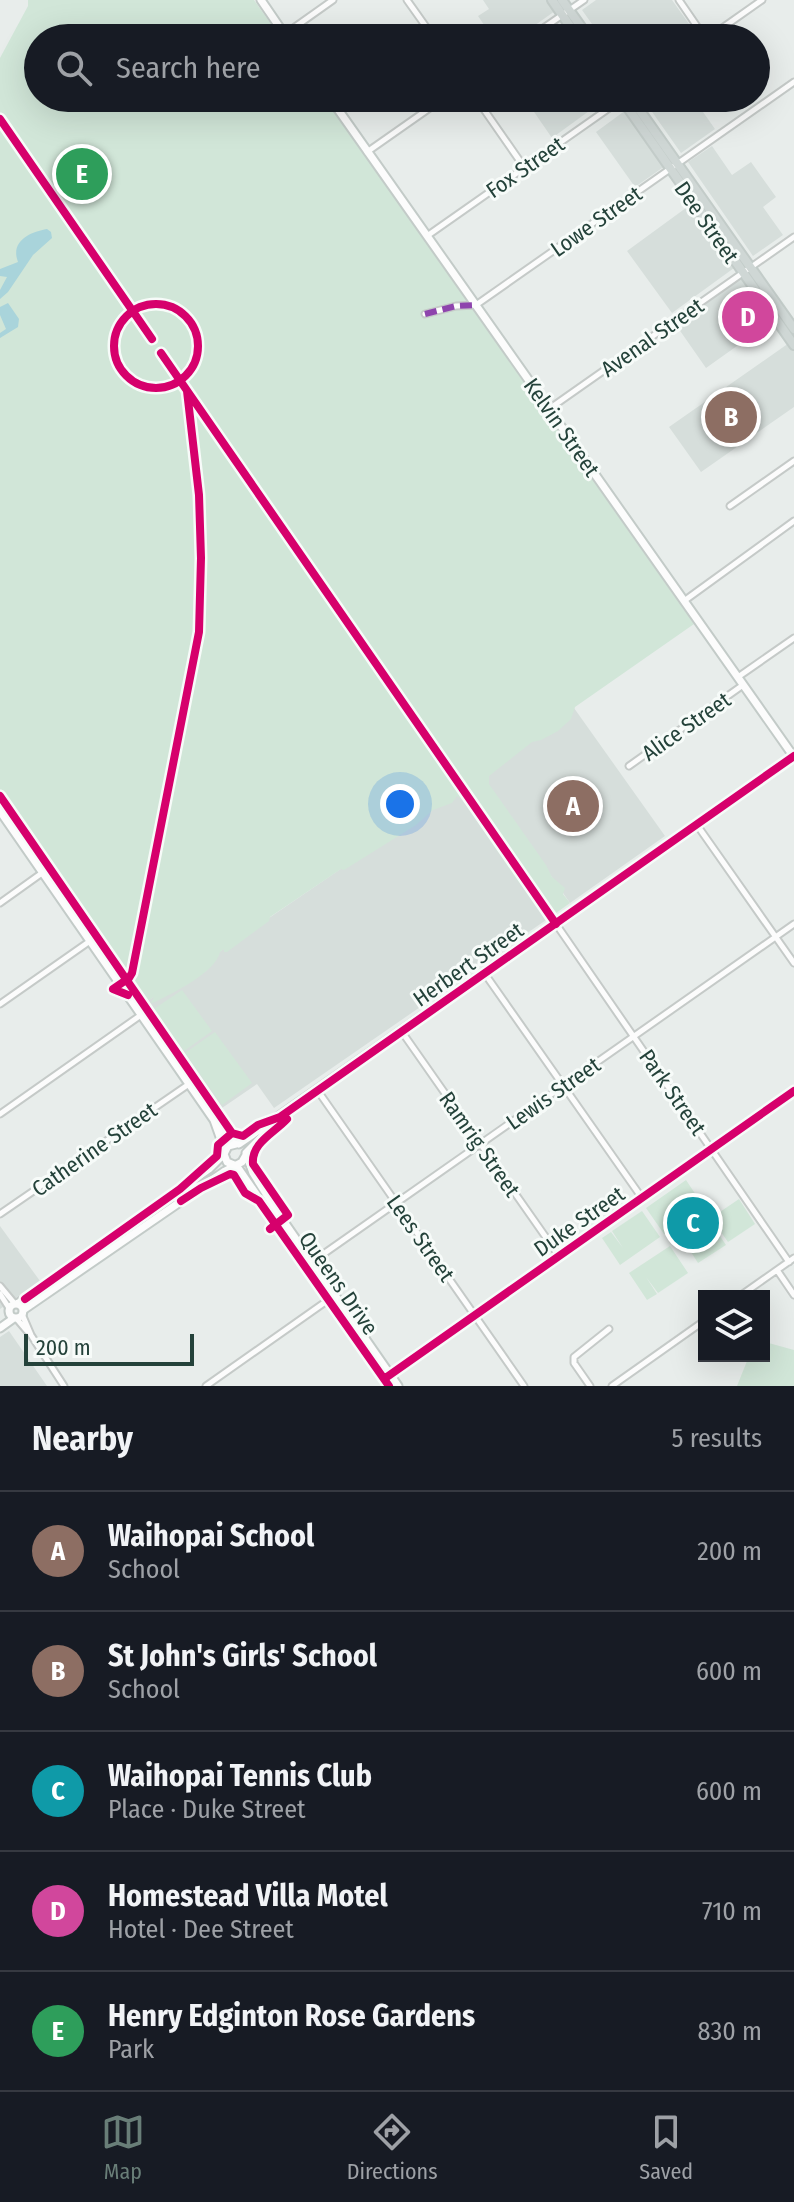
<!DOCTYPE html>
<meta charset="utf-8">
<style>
:root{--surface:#171b24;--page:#242831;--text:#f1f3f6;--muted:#9ea1a6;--line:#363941;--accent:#697e78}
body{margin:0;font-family:"Fira Sans Condensed",sans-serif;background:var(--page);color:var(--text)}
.controls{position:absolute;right:24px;bottom:24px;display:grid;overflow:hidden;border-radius:0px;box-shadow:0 8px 32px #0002}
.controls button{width:72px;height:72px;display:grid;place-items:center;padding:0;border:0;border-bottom:2px solid var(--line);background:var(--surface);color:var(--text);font:40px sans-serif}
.scale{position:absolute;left:24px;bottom:20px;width:170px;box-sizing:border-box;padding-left:8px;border:4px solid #24423a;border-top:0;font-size:22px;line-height:28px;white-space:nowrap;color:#24423a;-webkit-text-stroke:6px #f7fbf9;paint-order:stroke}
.you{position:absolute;left:400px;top:804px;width:28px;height:28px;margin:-20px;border:6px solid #fff;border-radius:50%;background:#1a73e8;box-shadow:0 0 0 12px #1a73e833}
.badge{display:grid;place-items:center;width:52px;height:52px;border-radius:50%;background:var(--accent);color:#fff;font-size:26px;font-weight:700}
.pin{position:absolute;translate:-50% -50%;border:4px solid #fff;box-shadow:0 2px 8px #0006}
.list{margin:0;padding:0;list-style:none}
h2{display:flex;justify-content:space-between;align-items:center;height:104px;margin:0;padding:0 32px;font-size:34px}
h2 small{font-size:26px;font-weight:400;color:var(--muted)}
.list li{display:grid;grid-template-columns:52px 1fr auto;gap:24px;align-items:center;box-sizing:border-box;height:120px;padding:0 32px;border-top:2px solid var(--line)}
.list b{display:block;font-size:30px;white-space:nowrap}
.list p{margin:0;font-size:26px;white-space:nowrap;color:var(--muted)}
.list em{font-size:26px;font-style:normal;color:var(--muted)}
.icon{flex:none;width:44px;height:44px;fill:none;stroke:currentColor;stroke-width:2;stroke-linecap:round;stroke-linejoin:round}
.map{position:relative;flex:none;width:794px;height:1386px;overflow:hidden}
.search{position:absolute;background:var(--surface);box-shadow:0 8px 32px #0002;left:24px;right:24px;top:24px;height:88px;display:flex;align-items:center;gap:20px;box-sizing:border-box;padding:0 28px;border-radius:44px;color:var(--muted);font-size:30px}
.sheet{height:704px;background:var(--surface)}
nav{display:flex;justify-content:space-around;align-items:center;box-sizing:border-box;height:112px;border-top:2px solid var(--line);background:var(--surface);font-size:22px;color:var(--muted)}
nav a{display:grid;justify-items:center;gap:4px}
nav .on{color:var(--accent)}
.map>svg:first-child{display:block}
</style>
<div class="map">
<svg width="794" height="1386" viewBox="0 0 794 1386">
<rect width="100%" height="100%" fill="#e8edeb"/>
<!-- built -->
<path fill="#d6dedb" d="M 483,0 L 547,0 L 555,11 L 517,38 L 493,38 L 478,16 L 489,9 Z
M 596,0 L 672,0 L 699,38 L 602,38 L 582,10 Z
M 532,98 L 607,98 L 552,138 L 532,109 L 537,105 Z
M 645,98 L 700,98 L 696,102 L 715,129 L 681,153 L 643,99 Z
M 626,110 L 665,166 L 635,187 L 596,132 Z
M 712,146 L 732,175 L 751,162 L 776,197 L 763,207 L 783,235 L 753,256 L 688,162 Z
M 690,205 L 734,268 L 672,313 L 627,251 Z
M 741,278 L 772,321 L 706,368 L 676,325 Z
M 789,343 L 794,351 L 794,407 L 701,472 L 669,427 Z
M 574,708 L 665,836 L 570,903 L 480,774 Z
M 459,788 L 549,918 L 274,1108 L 257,1084 L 222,1108 L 146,1002 Z
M 0,1226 L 40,1281 L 0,1309 Z
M 9,1331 L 47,1386 L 0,1386 L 0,1337 Z"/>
<!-- green -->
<path fill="#d1e6d8" d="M 28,0 L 254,0 L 281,38 L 38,38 L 38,98 L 324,98 L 694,624 L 575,707 L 571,719 L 558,731 L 541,740 L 532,742 L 489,776 L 489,784 L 546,865 L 552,877 L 565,888 L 563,894 L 570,903 L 549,918 L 526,885 L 521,885 L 516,879 L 462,799 L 457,796 L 452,803 L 433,810 L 416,825 L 344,870 L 341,869 L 270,917 L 269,921 L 227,952 L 224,952 L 224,949 L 220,952 C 216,972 173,993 155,1002 L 151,1003 L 154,997 L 146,1002 L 43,866 L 0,804 L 0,58 L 28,6 Z
M 731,407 L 744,427 L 720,443 L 707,424 Z
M 182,990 L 212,1031 L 184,1051 L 154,1009 Z
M 215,1032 L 252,1083 L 222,1105 L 185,1053 Z
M 686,1180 L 704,1207 L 674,1227 L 663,1211 L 673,1228 L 664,1234 L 646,1208 Z
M 739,1199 L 755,1224 L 728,1242 L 711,1218 Z
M 642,1211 L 660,1237 L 620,1265 L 602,1238 L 611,1232 L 623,1248 L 612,1231 Z
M 709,1220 L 726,1245 L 698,1263 L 682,1238 Z
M 670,1246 L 688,1273 L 658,1293 L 646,1277 L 657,1294 L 647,1300 L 629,1273 Z
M 765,1342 L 794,1350 L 794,1386 L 737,1386 L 749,1356 L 764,1356 Z"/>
<!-- water -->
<path fill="#a9d4db" d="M 47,229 L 51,232 L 52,238 L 33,255 L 8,292 L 0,299 L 0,290 L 7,277 L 0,276 L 0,269 L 18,262 C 10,241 30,232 47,229 Z
M 8,303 L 19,319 L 18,327 L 0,338 L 0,333 L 6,329 L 0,315 L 0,307 Z"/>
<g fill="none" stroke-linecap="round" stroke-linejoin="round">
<!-- street casing -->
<g stroke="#c5cac8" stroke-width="9">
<path id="street" d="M 407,0 L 434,38
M 679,0 L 705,38
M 285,34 L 333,0
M 529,38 L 584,0
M 708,38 L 762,0
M 476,98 L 524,167
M 367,152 L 444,98
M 427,236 L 622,99
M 425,314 L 456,306 L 476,305 L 794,82
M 549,409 L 794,237
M 730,506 L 794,461
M 684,601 L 794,521
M 738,677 L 794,638
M 629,766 L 743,685
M 697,825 L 794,963
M 0,903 L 42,873
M 556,924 L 789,1262
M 485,974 L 642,1198
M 0,1004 L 90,941
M 402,1032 L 559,1256
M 318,1091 L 524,1386
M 0,1114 L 141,1015
M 0,1214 L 189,1084
M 312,1262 L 794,924
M 777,1270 L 794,1295
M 0,1286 L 15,1304
M 0,1294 L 9,1308
M 740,1296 L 794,1258
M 22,1314 L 31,1335 L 64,1386
M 16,1318 L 27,1331
M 389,1376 L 794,1091
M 206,1386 L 331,1298
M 590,1386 L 574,1363 L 574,1357 L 609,1329
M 612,1386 L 704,1321"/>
</g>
<!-- secondary casing -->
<g stroke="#c3cbc8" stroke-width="11">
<path id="secondary" d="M 261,0 L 287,38
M 330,98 L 794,757
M 0,811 L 214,1120 L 220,1123 L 234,1144
M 214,1120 L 225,1151
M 278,1120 L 246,1153 L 253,1173 L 282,1219 L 398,1386
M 239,1144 L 794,756
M 234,1165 L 227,1162 L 224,1154 L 228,1146 L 236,1144
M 236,1165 L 389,1386
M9 1311a7 7 0 1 1 14 0a7 7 0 1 1-14 0Z
M 17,1304 L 209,1169 L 224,1154
M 23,1310 L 225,1171 L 242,1162 L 246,1155
M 0,1328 L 14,1318"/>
</g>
<!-- primary casing -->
<g stroke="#c3ccc9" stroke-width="12">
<path id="primary" d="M 552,0 L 578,38
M 562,0 L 589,38
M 621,98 L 794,345
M 631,98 L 794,329"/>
</g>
<!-- street -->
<use href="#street" stroke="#fcfcfc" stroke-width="5"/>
<!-- secondary -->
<use href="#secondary" stroke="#fcfcfc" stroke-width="7"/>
<!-- primary -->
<use href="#primary" stroke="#cfd7d5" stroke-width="8"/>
<!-- quiet -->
<path stroke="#8e44ad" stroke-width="6" stroke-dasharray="12 6" stroke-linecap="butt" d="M 425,314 L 456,306 L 476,305"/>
<!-- cycleway casing -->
<g stroke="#f7fbf9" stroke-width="13">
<path id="cycleway" d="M 0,119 L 152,339
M114 346a42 42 0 1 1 84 0a42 42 0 1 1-84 0Z
M 161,353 L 556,924
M 0,796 L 232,1133
M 128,995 L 113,989 L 129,978 L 132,973 L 199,632 L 201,558 L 199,495 L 187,391
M 181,1201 L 201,1188 L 230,1174 L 234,1175 L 245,1193 L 259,1201 L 389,1386
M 270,1229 L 288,1215 L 253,1164 C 251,1143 274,1133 287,1119
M 25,1299 L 180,1189 L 217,1156 L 218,1145 L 232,1133 L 243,1136 L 258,1125 L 280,1117 L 794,756
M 384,1379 L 794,1091"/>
</g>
<!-- cycleway -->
<use href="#cycleway" stroke="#d6006c" stroke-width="8"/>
</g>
<g text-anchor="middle" stroke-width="6" stroke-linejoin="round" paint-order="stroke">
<!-- street labels -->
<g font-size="22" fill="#24423a" stroke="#f7fbf9">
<text transform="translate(525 167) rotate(-35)" y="8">Fox Street</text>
<text transform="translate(596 221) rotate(-35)" y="8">Lowe Street</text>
<text transform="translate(707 222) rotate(55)" y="8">Dee Street</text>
<text transform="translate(652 337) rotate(-35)" y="8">Avenal Street</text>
<text transform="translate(562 427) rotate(55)" y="8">Kelvin Street</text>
<text transform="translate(686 726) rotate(-35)" y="8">Alice Street</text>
<text transform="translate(468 964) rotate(-35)" y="8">Herbert Street</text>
<text transform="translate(673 1092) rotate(55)" y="8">Park Street</text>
<text transform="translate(553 1093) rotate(-35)" y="8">Lewis Street</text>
<text transform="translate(480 1144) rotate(55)" y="8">Ramrig Street</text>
<text transform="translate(94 1149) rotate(-35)" y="8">Catherine Street</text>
<text transform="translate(579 1221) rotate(-35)" y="8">Duke Street</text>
<text transform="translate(421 1238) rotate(55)" y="8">Lees Street</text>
<text transform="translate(339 1283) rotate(55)" y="8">Queens Drive</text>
</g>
</g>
</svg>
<div class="controls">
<button><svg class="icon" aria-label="layers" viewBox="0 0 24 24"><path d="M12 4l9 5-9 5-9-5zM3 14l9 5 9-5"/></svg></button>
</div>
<div class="scale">200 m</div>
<div class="you"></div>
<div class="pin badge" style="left:573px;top:806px;background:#8d6e63">A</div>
<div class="pin badge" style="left:731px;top:417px;background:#8d6e63">B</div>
<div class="pin badge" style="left:693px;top:1223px;background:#0f9aa8">C</div>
<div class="pin badge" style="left:748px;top:317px;background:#d1479c">D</div>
<div class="pin badge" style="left:82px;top:174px;background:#2e9e5b">E</div>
<div class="search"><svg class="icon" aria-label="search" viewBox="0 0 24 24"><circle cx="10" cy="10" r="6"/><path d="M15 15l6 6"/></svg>Search here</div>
</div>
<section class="sheet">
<h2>Nearby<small>5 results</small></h2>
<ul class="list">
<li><span class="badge" style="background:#8d6e63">A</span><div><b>Waihopai School</b><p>School</p></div><em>200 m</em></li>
<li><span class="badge" style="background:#8d6e63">B</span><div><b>St John's Girls' School</b><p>School</p></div><em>600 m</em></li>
<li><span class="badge" style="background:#0f9aa8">C</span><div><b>Waihopai Tennis Club</b><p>Place · Duke Street</p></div><em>600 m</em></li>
<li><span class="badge" style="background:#d1479c">D</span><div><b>Homestead Villa Motel</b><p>Hotel · Dee Street</p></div><em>710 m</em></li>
<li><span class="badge" style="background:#2e9e5b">E</span><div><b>Henry Edginton Rose Gardens</b><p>Park</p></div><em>830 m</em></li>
</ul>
</section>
<nav>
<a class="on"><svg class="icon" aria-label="map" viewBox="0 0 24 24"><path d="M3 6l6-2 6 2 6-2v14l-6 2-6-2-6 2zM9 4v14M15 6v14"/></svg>Map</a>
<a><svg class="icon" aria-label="directions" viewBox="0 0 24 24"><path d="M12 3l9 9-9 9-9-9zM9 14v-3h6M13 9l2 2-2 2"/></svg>Directions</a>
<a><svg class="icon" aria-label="saved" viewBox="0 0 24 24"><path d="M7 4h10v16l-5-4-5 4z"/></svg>Saved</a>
</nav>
